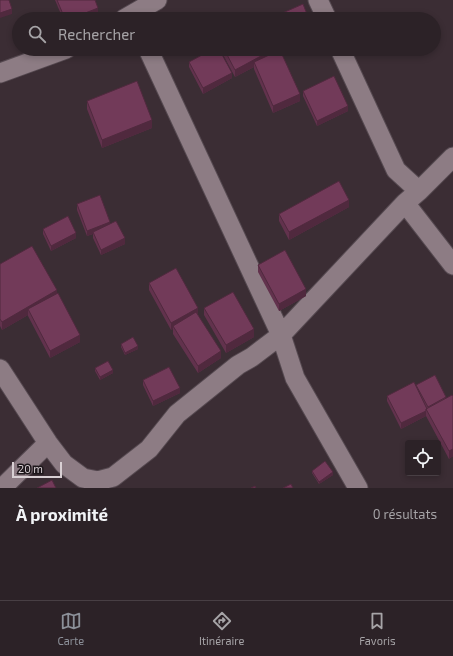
<!DOCTYPE html>
<html lang="fr">
<meta charset="utf-8">
<style>
:root{--surface:#2c2227;--page:#382f33;--text:#f1f3f6;--muted:#a6a4a7;--line:#483f44;--accent:#8c9099}
body{margin:0;font-family:"Exo 2",sans-serif;background:var(--page);color:var(--text)}
.controls{position:absolute;right:12px;bottom:12px;display:grid;overflow:hidden;border-radius:4px;box-shadow:0 2px 6px #0003}
.controls button{width:36px;height:36px;display:grid;place-items:center;padding:0;border:0;border-bottom:1px solid var(--line);background:var(--surface);color:var(--text);font:20px sans-serif}
.scale{position:absolute;left:12px;bottom:10px;width:50px;box-sizing:border-box;padding-left:4px;border:2px solid #d9d0d4;border-top:0;font-size:11px;line-height:14px;white-space:nowrap;color:#d9d0d4;-webkit-text-stroke:3px #1e171b;paint-order:stroke}
.list{margin:0;padding:0;list-style:none}
h2{display:flex;justify-content:space-between;align-items:center;height:52px;margin:0;padding:0 16px;font-size:17px}
h2 small{font-size:13px;font-weight:400;color:var(--muted)}
.icon{flex:none;width:22px;height:22px;fill:none;stroke:currentColor;stroke-width:2;stroke-linecap:round;stroke-linejoin:round}
.map{position:relative;flex:none;width:453px;height:488px;overflow:hidden}
.search{position:absolute;background:var(--surface);box-shadow:0 2px 6px #0003;left:12px;right:12px;top:12px;height:44px;display:flex;align-items:center;gap:10px;box-sizing:border-box;padding:0 14px;border-radius:22px;color:var(--muted);font-size:15px}
.sheet{height:112px;background:var(--surface)}
nav{display:flex;justify-content:space-around;align-items:center;box-sizing:border-box;height:56px;border-top:1px solid var(--line);background:var(--surface);font-size:11px;color:var(--muted)}
nav a{display:grid;justify-items:center;gap:2px}
nav .on{color:var(--accent)}
.map>svg:first-child{display:block}
</style>
<div class="map">
<svg width="453" height="488" viewBox="0 0 453 488">
<rect width="100%" height="100%" fill="#3b2d34"/>
<g fill="none" stroke-linecap="round" stroke-linejoin="round">
<!-- minor casing -->
<g stroke="#554950" stroke-width="21">
<path id="minor" d="M 318,0 L 327,19
M 124,19 L 157,0
M 148,49 L 281,335 L 405,203
M 340,49 L 396,170 L 419,191
M 0,73 L 66,49
M 453,157 L 419,191 L 405,203 L 453,265
M 0,369 L 48,443 L 64,464 L 83,478 L 98,481 L 113,477 L 149,449 L 177,414 L 238,365 L 252,357 L 281,335 L 295,378 L 358,488
M 2,488 L 48,443"/>
</g>
<!-- minor -->
<use href="#minor" stroke="#8d7c84" stroke-width="19"/>
</g>
<!-- wall -->
<path fill="#62324d" d="M 55,0 L 95,0 L 98,13 L 83,19 L 63,19 Z
M 220,49 L 279,49 L 279,50 L 300,101 L 273,113 L 254,69 L 254,67 L 235,77 Z
M 189,62 L 232,78 L 203,94 L 189,67 Z
M 303,91 L 348,111 L 317,126 L 303,96 Z
M 87,101 L 152,128 L 102,148 L 87,109 Z
M 77,204 L 110,224 L 125,244 L 101,255 L 93,238 L 93,234 L 87,236 L 77,210 Z
M 349,207 L 289,240 L 279,221 L 279,214 Z
M 43,229 L 76,238 L 51,251 L 43,234 Z
M 0,264 L 57,293 L 80,342 L 50,358 L 28,316 L 28,315 L 2,330 L 0,326 Z
M 258,265 L 306,296 L 279,311 L 258,272 Z
M 149,283 L 198,315 L 221,358 L 198,373 L 173,334 L 173,329 L 171,330 L 149,290 Z
M 204,308 L 254,337 L 226,353 L 204,315 Z
M 121,344 L 138,349 L 125,355 L 121,347 Z
M 95,368 L 113,373 L 100,380 L 95,371 Z
M 143,380 L 180,393 L 153,406 L 143,385 Z
M 416,385 L 446,398 L 453,396 L 453,456 L 449,459 L 426,416 L 401,429 L 387,401 L 387,396 L 416,388 Z
M 312,471 L 333,475 L 319,484 L 312,473 Z"/>
<!-- shaded-wall -->
<path fill="#50293e" d="M 98,8 L 98,13 L 83,19 L 70,19 Z
M 12,9 L 12,14 L 0,18 L 0,13 Z
M 274,49 L 279,49 L 279,54 L 254,62 L 254,67 L 235,77 L 235,70 Z
M 232,73 L 232,78 L 203,94 L 203,88 Z
M 300,94 L 300,101 L 273,113 L 273,106 Z
M 348,106 L 348,111 L 317,126 L 317,121 Z
M 152,120 L 152,128 L 102,148 L 102,140 Z
M 349,200 L 349,207 L 289,240 L 289,232 Z
M 110,222 L 110,227 L 93,232 L 93,234 L 87,236 L 87,231 Z
M 76,233 L 76,238 L 51,251 L 51,246 Z
M 125,238 L 125,244 L 101,255 L 101,250 Z
M 306,289 L 306,296 L 279,311 L 279,304 Z
M 57,290 L 57,298 L 28,309 L 28,315 L 2,330 L 2,322 Z
M 198,308 L 198,315 L 174,328 L 173,326 L 173,329 L 171,330 L 171,323 Z
M 254,329 L 254,337 L 226,353 L 226,345 Z
M 80,335 L 80,342 L 50,358 L 50,351 Z
M 138,346 L 138,349 L 125,355 L 125,353 Z
M 221,351 L 221,358 L 198,373 L 198,366 Z
M 113,370 L 113,373 L 100,380 L 100,377 Z
M 180,388 L 180,393 L 153,406 L 153,401 Z
M 426,411 L 426,416 L 401,429 L 401,423 Z
M 453,449 L 453,456 L 449,459 L 449,451 Z
M 333,472 L 333,475 L 319,484 L 319,482 Z"/>
<!-- building -->
<path fill="#723a59" stroke="#50293e" d="M 0,0 L 9,0 L 12,9 L 0,13 Z
M 57,0 L 95,0 L 98,8 L 70,19 L 65,19 Z
M 303,4 L 309,19 L 271,19 L 271,18 Z
M 213,49 L 219,49 L 232,73 L 203,88 L 189,62 Z
M 224,49 L 274,49 L 235,70 Z
M 280,50 L 300,94 L 273,106 L 254,62 Z
M 334,76 L 348,106 L 317,121 L 303,91 Z
M 137,81 L 152,120 L 102,140 L 87,101 Z
M 339,181 L 349,200 L 289,232 L 279,214 Z
M 100,195 L 110,222 L 87,231 L 77,204 Z
M 68,216 L 76,233 L 51,246 L 43,229 Z
M 116,221 L 125,238 L 101,250 L 93,232 Z
M 32,246 L 57,290 L 2,322 L 0,319 L 0,264 Z
M 285,250 L 306,289 L 279,304 L 258,265 Z
M 176,268 L 198,308 L 171,323 L 149,283 Z
M 233,292 L 254,329 L 226,345 L 204,308 Z
M 58,293 L 80,335 L 50,351 L 28,309 Z
M 196,312 L 221,351 L 198,366 L 173,326 Z
M 133,337 L 138,346 L 125,353 L 121,344 Z
M 108,361 L 113,370 L 100,377 L 95,368 Z
M 169,367 L 180,388 L 153,401 L 143,380 Z
M 435,375 L 446,397 L 428,407 L 416,385 Z
M 414,382 L 427,409 L 426,409 L 426,411 L 401,423 L 387,396 Z
M 452,395 L 453,396 L 453,449 L 449,451 L 426,409 Z
M 325,461 L 333,472 L 319,482 L 312,471 Z
M 52,480 L 56,488 L 37,488 Z
M 291,484 L 293,488 L 283,488 Z
M 255,486 L 256,488 L 251,488 Z"/>
</svg>
<div class="controls">
<button><svg class="icon" aria-label="locate" viewBox="0 0 24 24"><circle cx="12" cy="12" r="6"/><path d="M12 2v4M12 18v4M2 12h4M18 12h4"/></svg></button>
</div>
<div class="scale">20 m</div>
<div class="search"><svg class="icon" aria-label="search" viewBox="0 0 24 24"><circle cx="10" cy="10" r="6"/><path d="M15 15l6 6"/></svg>Rechercher</div>
</div>
<section class="sheet">
<h2>À proximité<small>0 résultats</small></h2>
<ul class="list">
</ul>
</section>
<nav>
<a class="on"><svg class="icon" aria-label="map" viewBox="0 0 24 24"><path d="M3 6l6-2 6 2 6-2v14l-6 2-6-2-6 2zM9 4v14M15 6v14"/></svg>Carte</a>
<a><svg class="icon" aria-label="directions" viewBox="0 0 24 24"><path d="M12 3l9 9-9 9-9-9zM9 14v-3h6M13 9l2 2-2 2"/></svg>Itinéraire</a>
<a><svg class="icon" aria-label="saved" viewBox="0 0 24 24"><path d="M7 4h10v16l-5-4-5 4z"/></svg>Favoris</a>
</nav>
